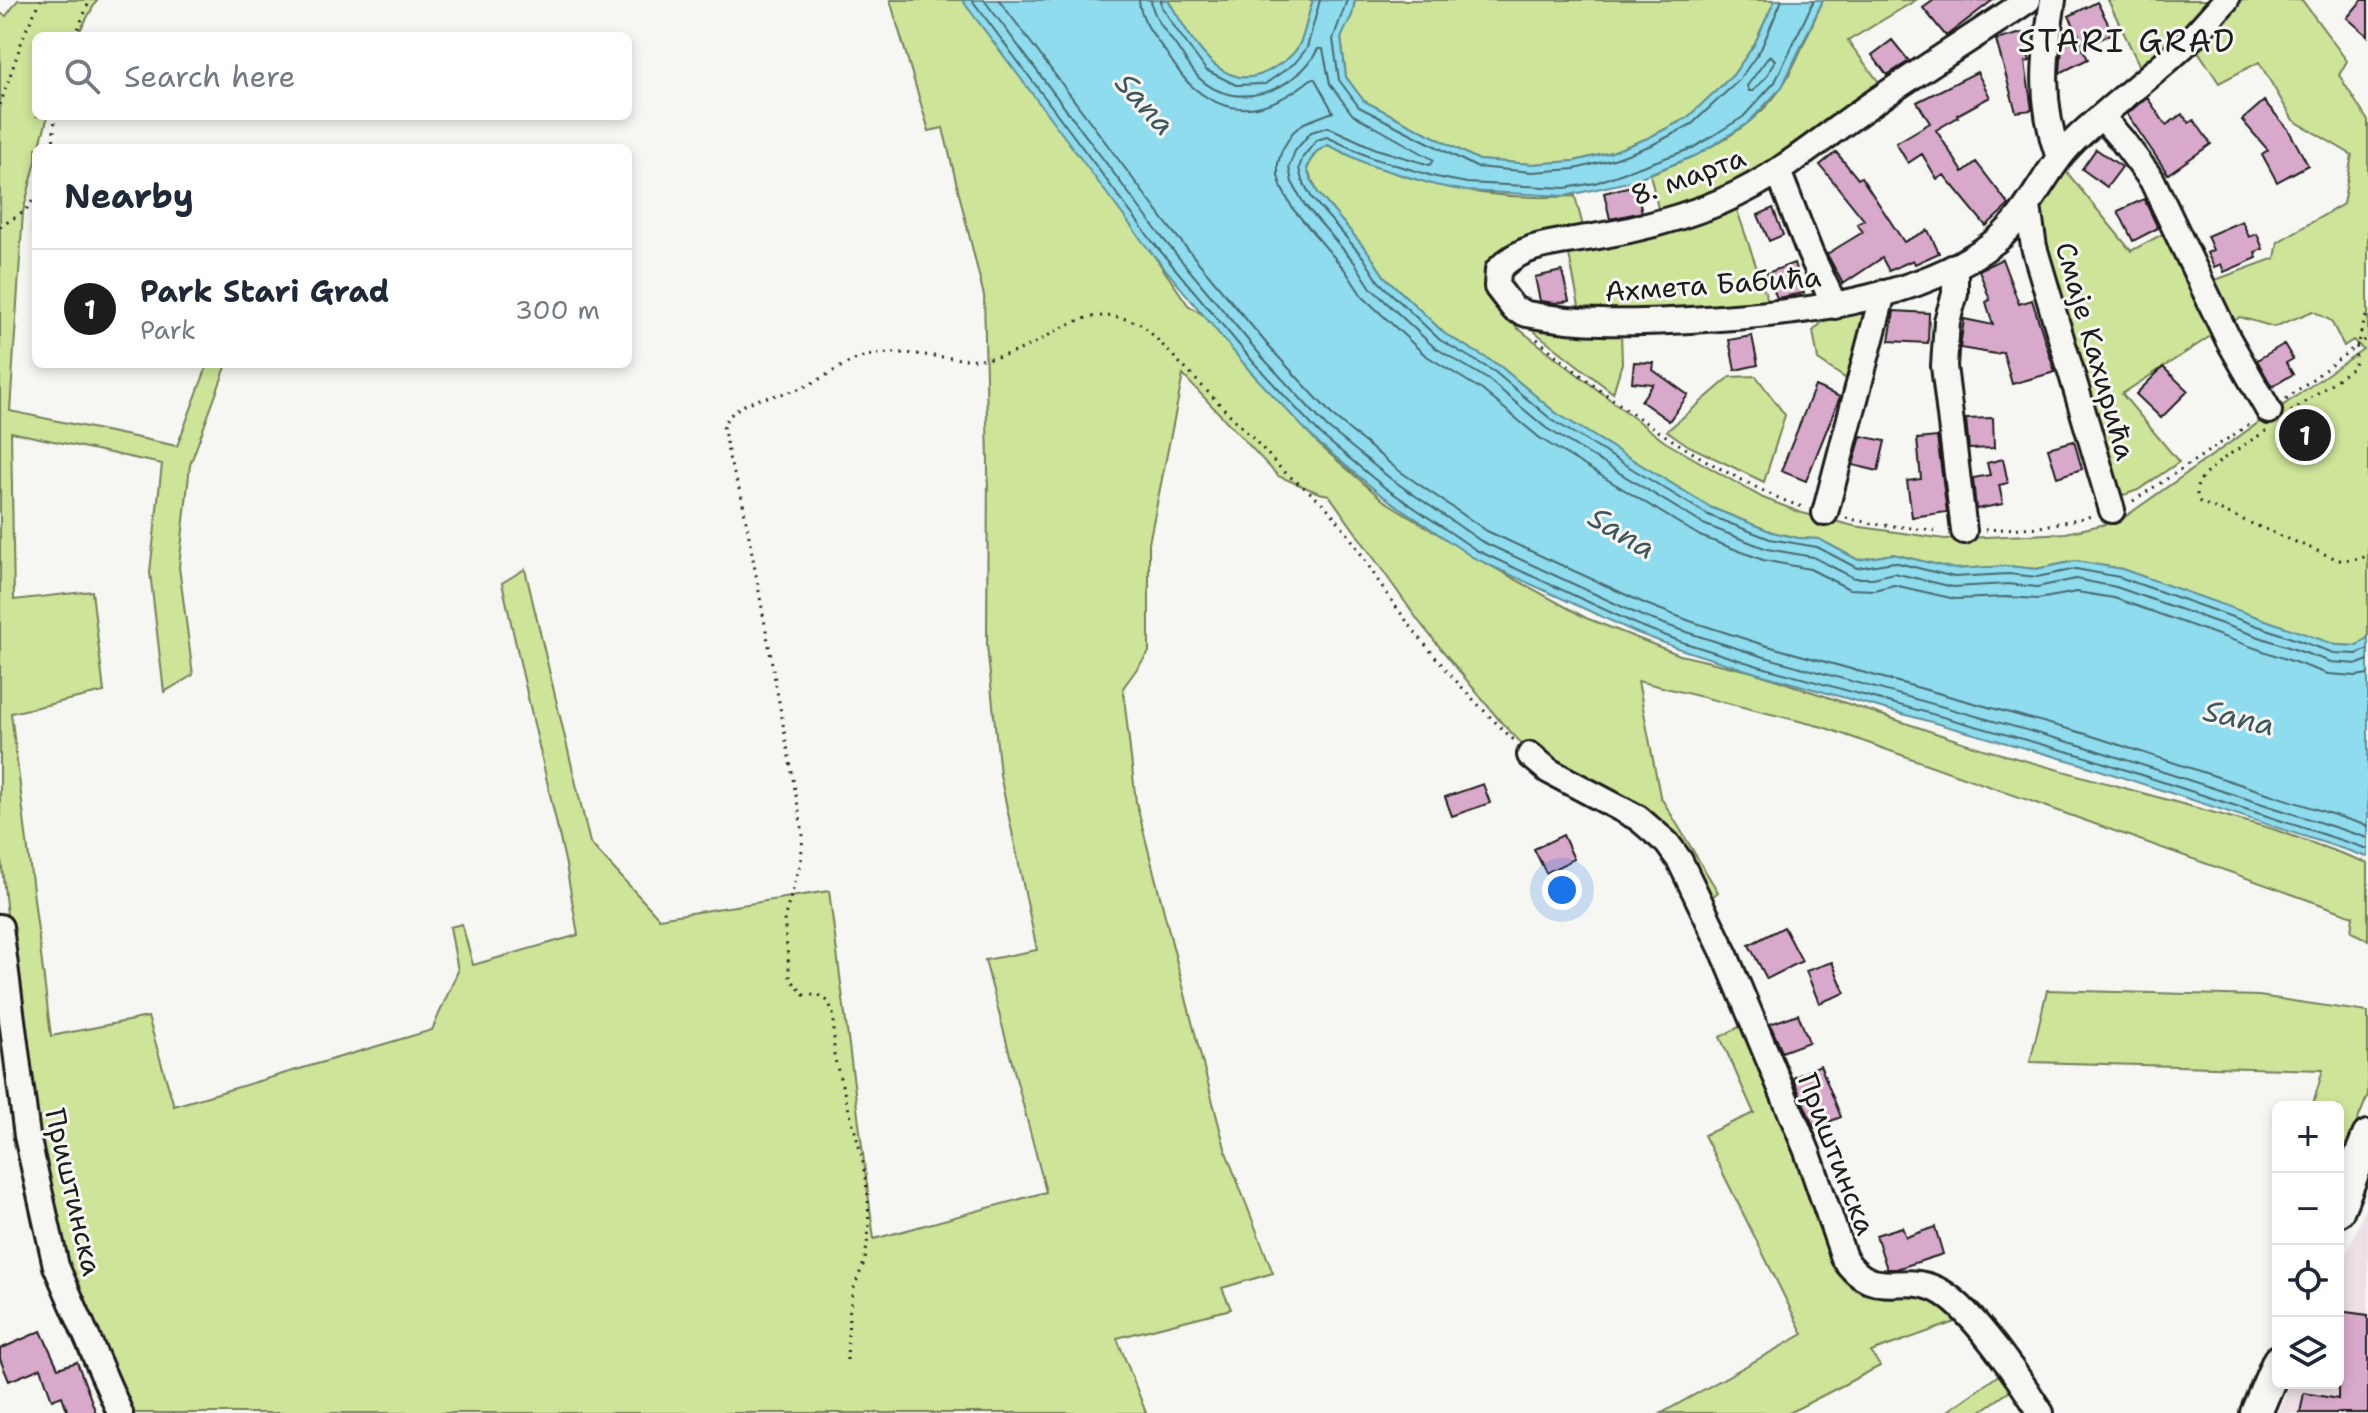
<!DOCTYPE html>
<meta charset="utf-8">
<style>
:root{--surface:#fff;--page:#f6f6f7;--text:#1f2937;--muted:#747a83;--line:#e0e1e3;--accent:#1c1c1c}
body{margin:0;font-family:"Shantell Sans",sans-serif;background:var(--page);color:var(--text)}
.controls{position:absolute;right:24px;bottom:24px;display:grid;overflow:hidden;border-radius:12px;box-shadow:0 4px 12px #0003}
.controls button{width:72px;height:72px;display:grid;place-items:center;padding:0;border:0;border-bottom:2px solid var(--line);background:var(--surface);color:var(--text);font:40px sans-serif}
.you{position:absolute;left:1562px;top:890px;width:28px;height:28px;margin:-20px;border:6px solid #fff;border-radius:50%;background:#1a73e8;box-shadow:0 0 0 12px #1a73e833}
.badge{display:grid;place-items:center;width:52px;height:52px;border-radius:50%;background:var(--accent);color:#fff;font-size:26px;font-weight:700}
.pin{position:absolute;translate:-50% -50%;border:4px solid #fff;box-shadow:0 2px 8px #0006}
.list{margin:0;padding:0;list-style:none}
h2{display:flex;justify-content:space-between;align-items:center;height:104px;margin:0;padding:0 32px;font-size:34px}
h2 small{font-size:26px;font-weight:400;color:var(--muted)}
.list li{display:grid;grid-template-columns:52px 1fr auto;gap:24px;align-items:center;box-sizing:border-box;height:120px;padding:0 32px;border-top:2px solid var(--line)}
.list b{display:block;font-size:30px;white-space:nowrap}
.list p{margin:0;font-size:26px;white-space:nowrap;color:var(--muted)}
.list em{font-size:26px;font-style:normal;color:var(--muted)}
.icon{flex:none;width:44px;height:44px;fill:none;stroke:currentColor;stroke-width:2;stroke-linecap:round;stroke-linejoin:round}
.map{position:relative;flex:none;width:2368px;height:1413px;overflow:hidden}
.search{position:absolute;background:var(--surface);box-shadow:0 4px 12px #0003;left:32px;top:32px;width:600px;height:88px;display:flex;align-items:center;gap:20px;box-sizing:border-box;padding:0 28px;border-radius:12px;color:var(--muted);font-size:30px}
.panel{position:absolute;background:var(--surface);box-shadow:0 4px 12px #0003;left:32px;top:144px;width:600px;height:224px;border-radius:12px}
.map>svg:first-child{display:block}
</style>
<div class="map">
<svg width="2368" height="1413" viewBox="0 0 2368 1413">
<rect width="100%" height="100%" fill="#f6f6f2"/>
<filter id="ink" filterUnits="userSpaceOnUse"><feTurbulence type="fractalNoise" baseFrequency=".0125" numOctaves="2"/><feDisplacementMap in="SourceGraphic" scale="16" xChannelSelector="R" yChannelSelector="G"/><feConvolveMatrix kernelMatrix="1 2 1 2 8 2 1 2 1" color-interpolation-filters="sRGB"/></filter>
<g filter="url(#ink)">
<!-- built -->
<path fill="#eddfe6" d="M 2368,1203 L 2368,1413 L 2278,1413 L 2291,1383 L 2338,1383 L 2338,1273 Z"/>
<!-- green -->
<path fill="#cde499" stroke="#74805a" stroke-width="2" d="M 18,0 L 97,0 L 77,36 L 36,36 L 36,116 L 48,116 L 39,148 L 36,148 L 36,161 L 23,212 L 10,411 L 177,446 L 208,364 L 227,364 L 190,465 L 179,567 L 193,675 L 164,692 L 150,572 L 162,464 L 11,432 L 14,600 L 92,591 L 104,692 L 11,713 L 51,1036 L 148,1017 L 174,1106 L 432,1030 L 458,971 L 450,927 L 462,924 L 473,965 L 578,935 L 566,865 L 502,583 L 525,569 L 590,843 L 659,918 L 829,891 L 874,1239 L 1046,1192 L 985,960 L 1037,950 L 1000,775 L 987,645 L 988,461 L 984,296 L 943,128 L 929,131 L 890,0 L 970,0 L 1124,212 L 1188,305 L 1231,333 L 1296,384 L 1317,443 L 1383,500 L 1482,561 L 1586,618 L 1680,655 L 1753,672 L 1983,749 L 2273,829 L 2368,863 L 2368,940 L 2351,932 L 2353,916 L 1823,727 L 1638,681 L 1660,796 L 1718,892 L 1707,901 L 1666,834 L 1533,755 L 1500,721 L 1420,623 L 1329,495 L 1319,493 L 1278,476 L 1183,375 L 1149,543 L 1149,652 L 1123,688 L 1136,802 L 1199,1049 L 1226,1152 L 1273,1273 L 1222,1288 L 1231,1309 L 1117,1338 L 1146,1413 L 126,1413 L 62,1255 L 39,1150 L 16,999 L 0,849 L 0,13 L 6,16 Z
M 1168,0 L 1313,0 C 1308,13 1305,37 1298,47 C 1293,56 1284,62 1275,67 C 1223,103 1191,38 1168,0 Z
M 1355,0 L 1775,0 L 1754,45 L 1733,75 L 1687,118 L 1648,138 L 1612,152 L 1574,161 L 1532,164 L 1479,160 L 1364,101 L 1346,77 L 1341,37 L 1352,15 Z
M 1823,0 L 1916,0 L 1848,41 L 1884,89 L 1763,175 L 1660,217 L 1650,174 C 1696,157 1756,128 1783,85 C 1799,59 1810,28 1823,0 Z
M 2108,0 L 2213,0 L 2142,71 Z
M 2237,0 L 2302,0 L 2347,61 L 2339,75 L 2368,121 L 2368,637 L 2357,646 L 2336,645 L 2281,627 L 2122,569 L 2076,561 L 2036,569 L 2008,566 L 1955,569 L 1893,554 L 1858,560 L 1819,539 L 1798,538 L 1772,532 L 1712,508 L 1556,413 L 1500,366 L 1445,334 L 1384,276 L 1369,253 L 1318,193 L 1307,169 L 1316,152 L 1328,145 C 1404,183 1488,202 1575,196 L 1585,234 L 1506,250 L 1508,310 L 1515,326 L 1665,442 L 1763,498 L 1802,513 L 1854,526 L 1945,539 L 2066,533 L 2119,521 L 2363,349 L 2353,340 L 2344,346 L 2331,321 L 2313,311 L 2274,327 L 2240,317 L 2122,394 L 2179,462 L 2138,490 L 2124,495 L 2116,491 L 2045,267 L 2038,207 L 2061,165 L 2131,251 L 2181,224 L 2210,282 L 2275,258 L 2278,242 L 2343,204 L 2352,155 L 2293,120 L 2259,62 L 2219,83 L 2194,45 Z
M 1735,204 L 1770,307 L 1581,317 L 1568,249 Z
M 1872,303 L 1854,384 L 1818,360 L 1813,331 L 1831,313 Z
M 1532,324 L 1621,332 L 1622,363 L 1613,393 L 1535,332 Z
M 1756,376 L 1785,415 L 1764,482 L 1689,446 L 1667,431 L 1730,377 Z
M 2047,990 L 2259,996 L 2368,1012 L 2368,1095 L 2338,1168 L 2338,1107 L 2312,1107 L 2323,1070 L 2030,1062 Z
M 1741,1026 L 1842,1265 L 1938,1294 L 1958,1321 L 1871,1352 L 1880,1366 L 1789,1413 L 1662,1413 L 1803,1334 L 1704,1135 L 1754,1113 L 1720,1037 Z
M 2003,1372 L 2016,1387 L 1978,1413 L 1945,1413 Z"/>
<!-- water -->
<path fill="#8edced" stroke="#608f99" stroke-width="2" d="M 962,0 L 1168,0 C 1191,38 1223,103 1275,67 C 1284,62 1293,56 1298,47 C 1305,37 1308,13 1313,0 L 1355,0 L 1352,15 L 1341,38 L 1346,77 L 1364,101 L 1479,160 L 1532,164 L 1575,161 L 1612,152 L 1648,138 L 1687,118 L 1733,75 L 1754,45 L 1775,0 L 1823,0 L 1782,87 L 1748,123 L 1697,155 L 1628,182 L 1565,196 L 1466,191 L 1435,185 L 1369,165 L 1328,145 L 1316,152 L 1310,161 L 1307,169 L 1310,178 L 1318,193 L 1369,253 L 1384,276 L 1423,313 L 1445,334 L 1500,366 L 1556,413 L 1712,508 L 1772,532 L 1798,538 L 1819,539 L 1858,560 L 1893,554 L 1955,569 L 2008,566 L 2036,569 L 2076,561 L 2122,569 L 2336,645 L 2357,646 L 2368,637 L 2368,857 L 2078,763 L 1756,673 L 1680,649 L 1635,632 L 1472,557 L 1380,494 L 1315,440 L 1249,370 L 1146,246 Z"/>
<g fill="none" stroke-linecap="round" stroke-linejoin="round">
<!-- shore -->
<path stroke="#4a6970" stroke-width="2" d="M 972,0 L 1152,241 L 1255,364 L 1320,434 L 1384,487 L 1476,550 L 1638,625 L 1682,642 L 1758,666 L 2080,755 L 2368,849
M 984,0 L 1160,235 L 1262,357 L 1327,427 L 1391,479 L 1481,541 L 1642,616 L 1686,632 L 1761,656 L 2083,746 L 2368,838
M 999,0 L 1169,227 L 1271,349 L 1335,418 L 1398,470 L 1487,531 L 1646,604 L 1690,621 L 1764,645 L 2086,734 L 2368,826
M 1139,0 C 1140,20 1156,38 1167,54 C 1175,65 1183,80 1194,88 C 1234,122 1274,109 1311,79 L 1315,79 L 1333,112 L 1304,123 L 1293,132 L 1282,150 L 1278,163 L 1278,176 L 1282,189 L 1293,209 L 1345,270 L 1362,296 L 1425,355 L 1482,390 L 1541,439 L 1700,536 L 1763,560 L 1810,569 L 1849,589 L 1874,590 L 1894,585 L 1955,599 L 2007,597 L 2038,599 L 2077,592 L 2114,598 L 2328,674 L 2356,676 L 2368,674
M 1151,0 C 1152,15 1165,31 1174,43 C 1182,54 1190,68 1199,78 C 1237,114 1297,90 1318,49 L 1323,49 L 1330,84 L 1352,114 L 1434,160 L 1430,165 L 1376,149 L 1328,127 L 1311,132 L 1295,151 L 1289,167 L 1292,182 L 1304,204 L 1355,263 L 1371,288 L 1434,347 L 1489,380 L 1546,428 L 1703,524 L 1767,549 L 1813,557 L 1854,578 L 1873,578 L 1894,573 L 1953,587 L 2008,584 L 2037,587 L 2076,579 L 2116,587 L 2331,662 L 2358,664 L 2368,660
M 1161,0 L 1162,7 L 1176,29 L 1206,70 L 1236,85 L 1265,84 L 1295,63 L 1307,48 L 1320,0
M 1347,0 L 1333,39 L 1339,80 L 1359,107 L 1476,167 L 1532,172 L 1575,169 L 1614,159 L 1652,145 L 1692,124 L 1739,80 L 1761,49 L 1782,0
M 1814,0 L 1775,82 L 1743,117 L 1693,148 L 1595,183 L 1565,188 L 1467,183 L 1436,177 L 1372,158 L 1327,137 L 1317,140 L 1303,157 L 1299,168 L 1302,180 L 1312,198 L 1363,257 L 1379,282 L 1440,340 L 1495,372 L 1552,420 L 1708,515 L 1770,539 L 1817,547 L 1857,568 L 1894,562 L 1954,577 L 2008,574 L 2037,577 L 2076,569 L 2119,577 L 2334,653 L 2357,654 L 2368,649
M 1770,55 L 1775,60 L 1767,76 L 1753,91 L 1749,91 L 1747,86 Z"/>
</g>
<!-- building -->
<path fill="#d8a9ca" stroke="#1c1c1c" stroke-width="2" d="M 1934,0 L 1993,0 L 1946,36 L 1923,8 Z
M 2362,0 L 2368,0 L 2368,36 L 2347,18 Z
M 2097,2 L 2113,33 L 2085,47 L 2069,16 Z
M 2022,33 L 2030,61 L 2025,62 L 2032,110 L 2016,112 L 1996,40 Z
M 2077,39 L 2088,59 L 2060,73 L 2062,46 Z
M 1892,40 L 1909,61 L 1887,75 L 1872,55 Z
M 1977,72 L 1990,97 L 1957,115 L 1958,117 L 1936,130 L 1963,172 L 1976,162 L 2009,205 L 1986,226 L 1944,175 L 1937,179 L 1922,154 L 1908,163 L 1896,143 L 1930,123 L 1917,102 Z
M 2147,97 L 2166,125 L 2182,114 L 2189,123 L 2194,120 L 2211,144 L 2168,174 L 2127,114 Z
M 2264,101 L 2288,129 L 2308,165 L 2277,182 L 2262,154 L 2268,150 L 2242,120 Z
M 2096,149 L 2122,167 L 2107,187 L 2082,169 Z
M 1836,152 L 1858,179 L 1861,177 L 1904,242 L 1928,230 L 1939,253 L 1915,264 L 1913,260 L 1889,271 L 1882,258 L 1843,284 L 1827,254 L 1863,232 L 1857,224 L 1864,220 L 1820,165 Z
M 1635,185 L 1642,212 L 1610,219 L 1604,193 Z
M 2144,199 L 2158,228 L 2133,241 L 2118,211 Z
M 1773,208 L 1783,235 L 1769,241 L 1758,215 Z
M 2242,221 L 2249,237 L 2257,234 L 2263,249 L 2255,252 L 2257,258 L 2224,272 L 2221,264 L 2214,267 L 2207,253 L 2213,250 L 2207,236 Z
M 2002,259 L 2019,304 L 2032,300 L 2055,372 L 2012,384 L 2003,352 L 1996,354 L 1960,348 L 1964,319 L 1993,325 L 1986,302 L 1990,300 L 1979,270 Z
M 1794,263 L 1804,293 L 1777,298 L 1767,273 Z
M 1562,271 L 1569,301 L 1556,303 L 1540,301 L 1535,277 Z
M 1894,311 L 1929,313 L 1928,343 L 1889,341 Z
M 1752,336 L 1758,365 L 1735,370 L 1729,340 Z
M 2284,344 L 2293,359 L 2286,363 L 2293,374 L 2272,387 L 2257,360 Z
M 1634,362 L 1654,363 L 1653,370 L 1688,395 L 1669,421 L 1641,401 L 1653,384 L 1632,382 Z
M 2163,367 L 2188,391 L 2161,418 L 2136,394 Z
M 1815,386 L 1840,397 L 1806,481 L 1781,471 Z
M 1993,418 L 1994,448 L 1969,449 L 1966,419 Z
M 1861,436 L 1885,441 L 1878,471 L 1853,465 Z
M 1937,437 L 1947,512 L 1912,517 L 1907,481 L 1921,479 L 1917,439 Z
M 2074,441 L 2082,469 L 2057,477 L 2048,448 Z
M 2003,459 L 2008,483 L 1999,485 L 2003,504 L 1976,509 L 1973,478 L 1990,475 L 1987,463 Z
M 1483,784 L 1490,803 L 1452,816 L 1445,797 Z
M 1563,835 L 1574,859 L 1546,873 L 1534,849 Z
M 1784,927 L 1802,961 L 1767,979 L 1749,945 Z
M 1832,962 L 1845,993 L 1819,1003 L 1806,971 Z
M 1798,1014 L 1809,1042 L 1782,1052 L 1770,1024 Z
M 1820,1065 L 1841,1117 L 1814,1128 L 1793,1078 Z
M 1902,1227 L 1906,1237 L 1935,1227 L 1943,1254 L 1896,1269 L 1887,1269 L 1876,1235 Z
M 2338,1311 L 2368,1315 L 2368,1413 L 2300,1413 L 2304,1393 L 2338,1399 Z
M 41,1331 L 58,1368 L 77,1362 L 96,1413 L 68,1413 L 62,1396 L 52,1400 L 41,1368 L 9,1381 L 0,1359 L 0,1349 Z"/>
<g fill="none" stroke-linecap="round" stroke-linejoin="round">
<!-- minor casing -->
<g stroke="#1c1c1c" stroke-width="30">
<path id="minor" d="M 2028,0 C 1972,38 1916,73 1860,112 C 1807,149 1768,185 1705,208 C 1672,220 1635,230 1599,236 C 1563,243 1525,241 1498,270 L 1497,287 L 1514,309 L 1527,314 C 1582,325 1635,323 1690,320 C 1787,315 1918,303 1997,240 C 2031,212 2044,170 2075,140 C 2108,108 2147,80 2180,49 C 2197,34 2211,16 2226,0
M 2053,0 C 2044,57 2039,102 2059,158
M 2102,117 L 2122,140 L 2152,180 L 2228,339 L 2269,411
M 1778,171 L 1810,253 L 1835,306
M 2028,207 L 2034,247 L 2112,510
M 1955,266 L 1955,294 L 1947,321 L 1944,366 L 1964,531
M 1825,513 L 1883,293
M 1530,755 L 1549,771 L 1638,818 L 1667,843 L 1680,861 L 1726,957 L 1807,1151 L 1844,1258 C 1875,1305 1904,1268 1943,1293 C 1974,1312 2021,1381 2041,1413
M 0,927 L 27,1136 L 56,1266 L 120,1413"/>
</g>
<!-- major casing -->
<g stroke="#1c1c1c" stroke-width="36">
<path id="major" d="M 2338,1211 L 2368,1136
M 2256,1413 L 2278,1361"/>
</g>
<!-- path -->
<path stroke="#1c1c1c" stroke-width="3" stroke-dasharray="2 6" stroke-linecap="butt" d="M 75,36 L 90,0
M 0,105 L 25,32 L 41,0
M 53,148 L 55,116
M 0,227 L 25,211 L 36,196
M 1537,339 C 1599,392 1664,439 1736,477 C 1758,488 1779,500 1803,507
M 2286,399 L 2368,337
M 2291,412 L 2354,367 L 2357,345 L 2368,310
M 2266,431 C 2248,443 2208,465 2199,483 C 2195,489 2197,496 2200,502 L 2339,560 L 2361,559 L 2368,554
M 2133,501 L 2253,422
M 1846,518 L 1874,524 L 1941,531
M 1985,530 L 2040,527 L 2092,516
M 847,1360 L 849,1315 L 853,1290 L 865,1260 L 869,1229 L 868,1195 L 862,1157 L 834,1056 L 834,1017 L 829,1002 L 819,995 L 804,995 L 790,978 L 784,919 L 801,862 L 803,834 L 742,498 L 730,462 L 723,425 C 742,393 778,400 808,385 C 841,369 852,354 892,353 C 926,352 962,364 996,357 C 1055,346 1074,296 1143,325 L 1267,453 C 1286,479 1315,491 1334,516 C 1355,541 1370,570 1389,597 C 1426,649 1469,698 1515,741"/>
<!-- minor -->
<use href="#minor" stroke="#f6f6f2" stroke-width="24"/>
<!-- major -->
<use href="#major" stroke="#f6f6f2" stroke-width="30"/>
</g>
</g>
<g text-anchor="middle" stroke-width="6" stroke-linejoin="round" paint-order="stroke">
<!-- street labels -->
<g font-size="28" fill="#1c1c1c" stroke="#f6f6f2">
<text transform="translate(1688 176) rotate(-20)" y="10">8. марта</text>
<text transform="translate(1713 284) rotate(-4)" y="10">Ахмета Бабића</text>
<text transform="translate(2096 351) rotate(74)" y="10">Смaје Кахирића</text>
<text transform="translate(1837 1154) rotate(69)" y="10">Приштинска</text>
<text transform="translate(74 1192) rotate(77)" y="10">Приштинска</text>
</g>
<!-- water labels -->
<g font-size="30" font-style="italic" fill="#3e565b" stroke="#f6f6f2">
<text transform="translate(1145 104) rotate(48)" y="10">Sana</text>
<text transform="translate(1622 533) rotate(31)" y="10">Sana</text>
<text transform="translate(2239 718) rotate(13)" y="10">Sana</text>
</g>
<!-- quarter labels -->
<g font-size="32" letter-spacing="2" fill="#1c1c1c" stroke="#f6f6f2">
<text x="2127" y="52">STARI GRAD</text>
</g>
</g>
</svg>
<div class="controls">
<button>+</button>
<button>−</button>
<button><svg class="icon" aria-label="locate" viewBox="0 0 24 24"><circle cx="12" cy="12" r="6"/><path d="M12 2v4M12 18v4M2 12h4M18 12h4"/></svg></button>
<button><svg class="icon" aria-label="layers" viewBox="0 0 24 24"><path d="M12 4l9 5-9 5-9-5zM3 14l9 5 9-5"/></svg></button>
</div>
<div class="you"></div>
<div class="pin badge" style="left:2305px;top:435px">1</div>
<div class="search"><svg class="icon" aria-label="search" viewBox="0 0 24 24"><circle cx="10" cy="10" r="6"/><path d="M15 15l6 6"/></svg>Search here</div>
<section class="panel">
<h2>Nearby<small></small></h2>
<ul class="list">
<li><span class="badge">1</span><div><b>Park Stari Grad</b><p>Park</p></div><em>300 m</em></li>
</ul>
</section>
</div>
